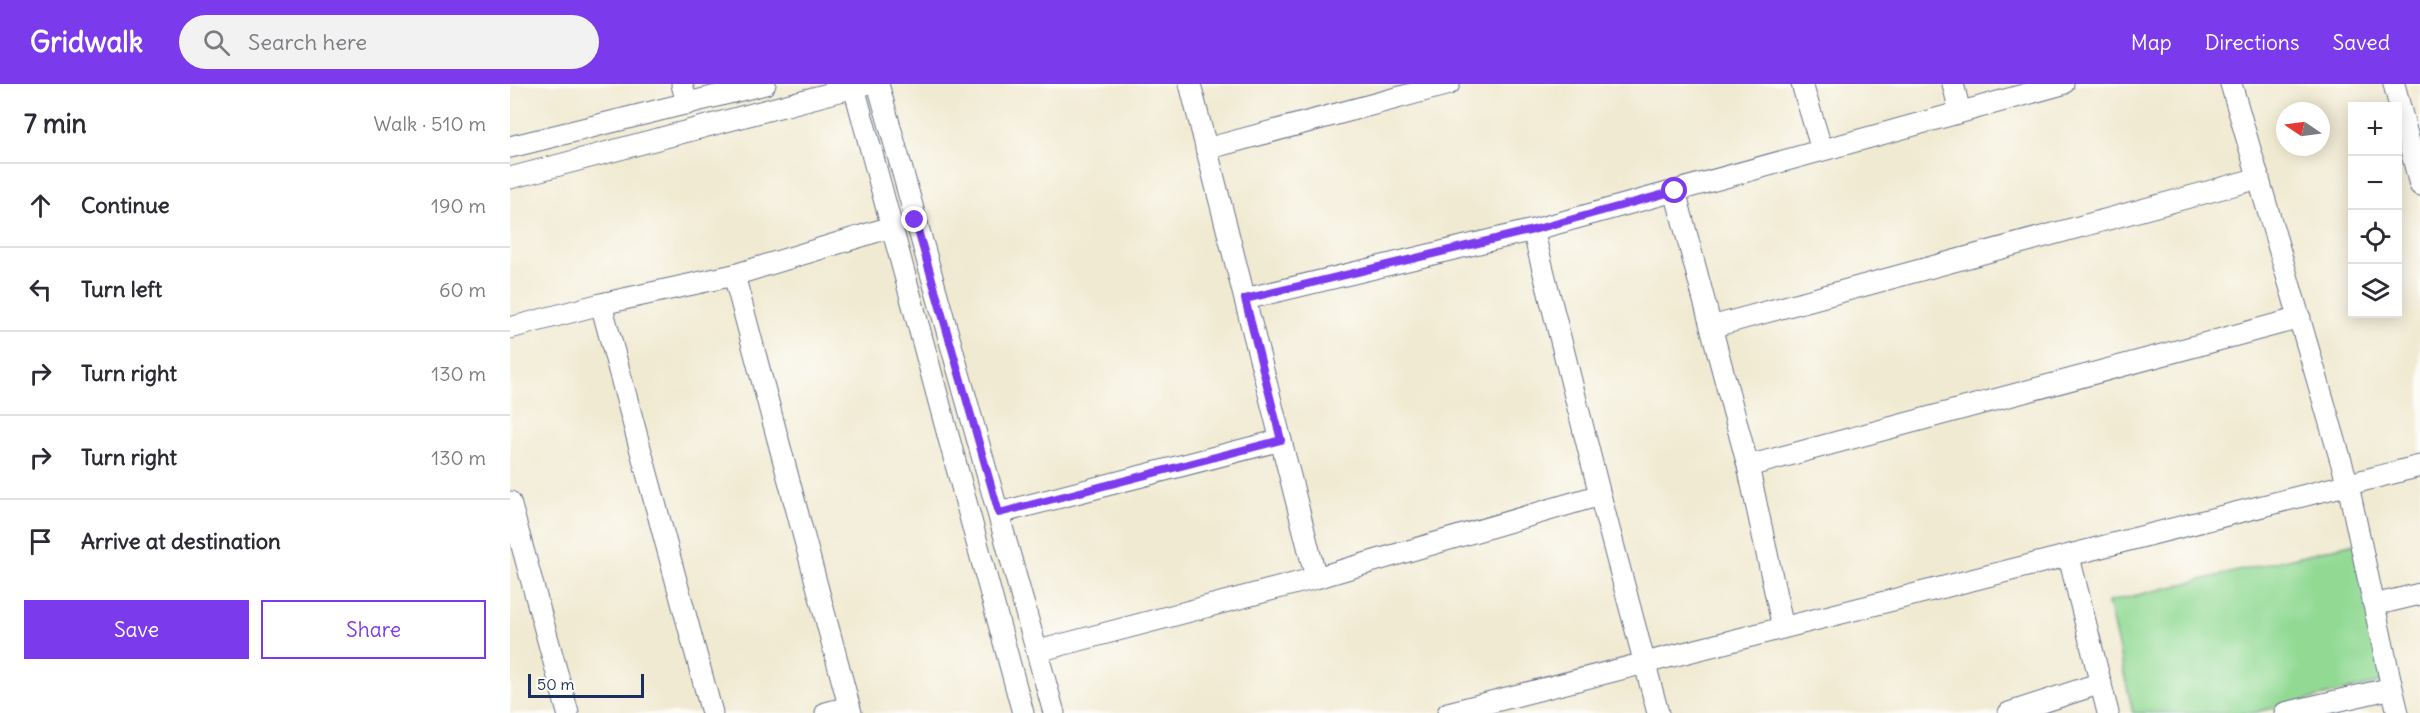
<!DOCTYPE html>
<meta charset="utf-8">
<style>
:root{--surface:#fff;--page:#f2f2f3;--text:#2b2b33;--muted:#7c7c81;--line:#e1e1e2;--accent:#7c3aed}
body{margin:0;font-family:Delius,sans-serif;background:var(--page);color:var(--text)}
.controls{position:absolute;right:18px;top:18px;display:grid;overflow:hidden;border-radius:0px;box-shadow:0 3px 15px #0003}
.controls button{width:54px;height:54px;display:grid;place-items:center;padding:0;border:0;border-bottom:2px solid var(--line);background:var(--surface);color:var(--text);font:30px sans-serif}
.compass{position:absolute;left:1766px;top:18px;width:54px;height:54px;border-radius:50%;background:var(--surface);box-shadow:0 3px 15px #0003;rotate:283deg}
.scale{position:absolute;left:18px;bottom:15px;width:116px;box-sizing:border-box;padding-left:6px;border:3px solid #1b2f5e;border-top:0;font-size:16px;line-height:21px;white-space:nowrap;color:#1b2f5e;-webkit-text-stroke:4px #fdfcf7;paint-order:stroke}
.stop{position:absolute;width:18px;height:18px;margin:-14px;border:4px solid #7c3aed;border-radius:50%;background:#fff}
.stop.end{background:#7c3aed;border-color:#fff;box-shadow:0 2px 6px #0008}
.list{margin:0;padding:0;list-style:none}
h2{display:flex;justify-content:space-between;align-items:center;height:78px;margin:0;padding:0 24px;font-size:26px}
h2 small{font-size:20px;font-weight:400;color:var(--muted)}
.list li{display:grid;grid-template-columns:39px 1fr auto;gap:18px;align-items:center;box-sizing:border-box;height:84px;padding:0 24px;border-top:2px solid var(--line)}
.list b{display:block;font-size:22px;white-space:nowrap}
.list em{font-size:20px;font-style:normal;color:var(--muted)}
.actions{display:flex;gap:12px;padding:18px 24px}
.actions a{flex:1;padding:14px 0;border:2px solid var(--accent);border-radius:0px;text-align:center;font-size:21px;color:var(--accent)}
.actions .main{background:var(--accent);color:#fff}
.icon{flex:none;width:33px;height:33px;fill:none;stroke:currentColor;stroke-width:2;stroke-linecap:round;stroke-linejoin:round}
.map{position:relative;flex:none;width:1910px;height:629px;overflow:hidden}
header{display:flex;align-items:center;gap:36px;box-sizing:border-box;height:84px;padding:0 30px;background:var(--accent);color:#fff}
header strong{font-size:28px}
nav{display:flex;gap:33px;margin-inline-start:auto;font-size:21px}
.search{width:420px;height:54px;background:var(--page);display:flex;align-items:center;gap:15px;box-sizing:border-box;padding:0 21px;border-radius:33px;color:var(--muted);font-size:22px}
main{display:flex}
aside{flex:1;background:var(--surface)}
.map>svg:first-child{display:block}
</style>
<header>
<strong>Gridwalk</strong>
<div class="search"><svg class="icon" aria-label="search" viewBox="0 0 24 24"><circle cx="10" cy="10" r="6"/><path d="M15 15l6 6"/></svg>Search here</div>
<nav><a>Map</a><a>Directions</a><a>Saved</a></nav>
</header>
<main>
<aside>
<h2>7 min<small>Walk · 510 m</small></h2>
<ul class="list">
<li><svg class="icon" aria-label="ahead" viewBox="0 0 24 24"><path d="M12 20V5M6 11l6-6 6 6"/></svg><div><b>Continue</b></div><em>190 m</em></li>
<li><svg class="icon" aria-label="left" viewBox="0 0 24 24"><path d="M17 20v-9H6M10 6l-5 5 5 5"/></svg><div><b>Turn left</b></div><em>60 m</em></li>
<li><svg class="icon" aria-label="right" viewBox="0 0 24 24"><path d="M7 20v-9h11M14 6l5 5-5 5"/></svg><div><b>Turn right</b></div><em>130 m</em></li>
<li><svg class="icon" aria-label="right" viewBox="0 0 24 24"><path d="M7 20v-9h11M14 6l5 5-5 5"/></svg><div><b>Turn right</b></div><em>130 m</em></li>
<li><svg class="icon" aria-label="arrive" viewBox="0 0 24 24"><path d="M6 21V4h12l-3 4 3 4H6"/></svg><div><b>Arrive at destination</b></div></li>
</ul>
<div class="actions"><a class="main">Save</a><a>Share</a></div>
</aside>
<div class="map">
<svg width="1910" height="629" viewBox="0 0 1910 629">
<rect width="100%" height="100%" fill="#fdfcf7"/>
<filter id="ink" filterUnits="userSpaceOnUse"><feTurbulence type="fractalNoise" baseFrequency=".0167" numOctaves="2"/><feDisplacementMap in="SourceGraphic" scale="12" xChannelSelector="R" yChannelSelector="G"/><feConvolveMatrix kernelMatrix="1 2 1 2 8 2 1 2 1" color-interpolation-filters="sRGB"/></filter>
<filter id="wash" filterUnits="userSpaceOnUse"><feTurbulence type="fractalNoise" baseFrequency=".008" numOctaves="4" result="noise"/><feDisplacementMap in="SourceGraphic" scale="24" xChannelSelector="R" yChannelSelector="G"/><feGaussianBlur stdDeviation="1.35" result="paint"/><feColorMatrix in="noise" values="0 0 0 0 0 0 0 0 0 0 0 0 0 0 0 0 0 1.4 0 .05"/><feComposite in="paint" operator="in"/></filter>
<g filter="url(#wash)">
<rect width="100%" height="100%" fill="#f1ead2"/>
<!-- green -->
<path fill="#92da94" stroke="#568479" stroke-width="1.5" d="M 1845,459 L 1877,597 L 1742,629 L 1623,629 L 1598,518 Z"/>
</g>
<g filter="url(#ink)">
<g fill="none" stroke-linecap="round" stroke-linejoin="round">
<!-- minor casing -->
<g stroke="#667087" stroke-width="23">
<path id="minor" d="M 172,0 L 177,20
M 368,0 L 544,629
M 680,0 L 806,494
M 1292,0 L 1312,66
M 1443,0 L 1450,28
M 1721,0 L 1838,401 L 1882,604
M 1884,0 L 1910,101
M 344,3 L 513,629
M 0,63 L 255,0
M 696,65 L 939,0
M 0,94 L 356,0
M 1165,107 L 1238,382
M 224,191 L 341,629
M 735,215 L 1023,146
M 91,220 L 202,629
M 1201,243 L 1749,94
M 0,244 L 91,220 L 224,191 L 381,143
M 1090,411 L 1148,629
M 0,418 L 58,629
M 489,429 L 771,356
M 1559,473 L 1598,629
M 1864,521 L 1910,510
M 1273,544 L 1238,382 L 1790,234
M 528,567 L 806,494 L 1090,411 L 1023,146 L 1553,0
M 316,629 L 339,623
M 938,629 L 1910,382
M 1499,629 L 1591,599
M 1775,629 L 1882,604 L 1888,629"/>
</g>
<!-- minor -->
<use href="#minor" stroke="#fff" stroke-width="21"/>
</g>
</g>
<g fill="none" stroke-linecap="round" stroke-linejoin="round" filter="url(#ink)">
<!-- route -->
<path stroke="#7c3aed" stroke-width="8" d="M 405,136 L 489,429 L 771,356 L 735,215 L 1023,146 L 1165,107"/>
</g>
</svg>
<div class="controls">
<button>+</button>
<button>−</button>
<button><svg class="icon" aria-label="locate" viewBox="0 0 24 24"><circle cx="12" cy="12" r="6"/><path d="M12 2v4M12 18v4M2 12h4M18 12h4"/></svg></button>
<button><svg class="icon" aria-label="layers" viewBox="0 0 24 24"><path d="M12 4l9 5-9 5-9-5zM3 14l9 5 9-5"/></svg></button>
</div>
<svg class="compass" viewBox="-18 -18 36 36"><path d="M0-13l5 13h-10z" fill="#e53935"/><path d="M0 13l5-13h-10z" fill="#7c7c81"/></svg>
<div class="scale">50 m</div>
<div class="stop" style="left:1165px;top:107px"></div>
<div class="stop end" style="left:405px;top:136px"></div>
</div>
</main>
